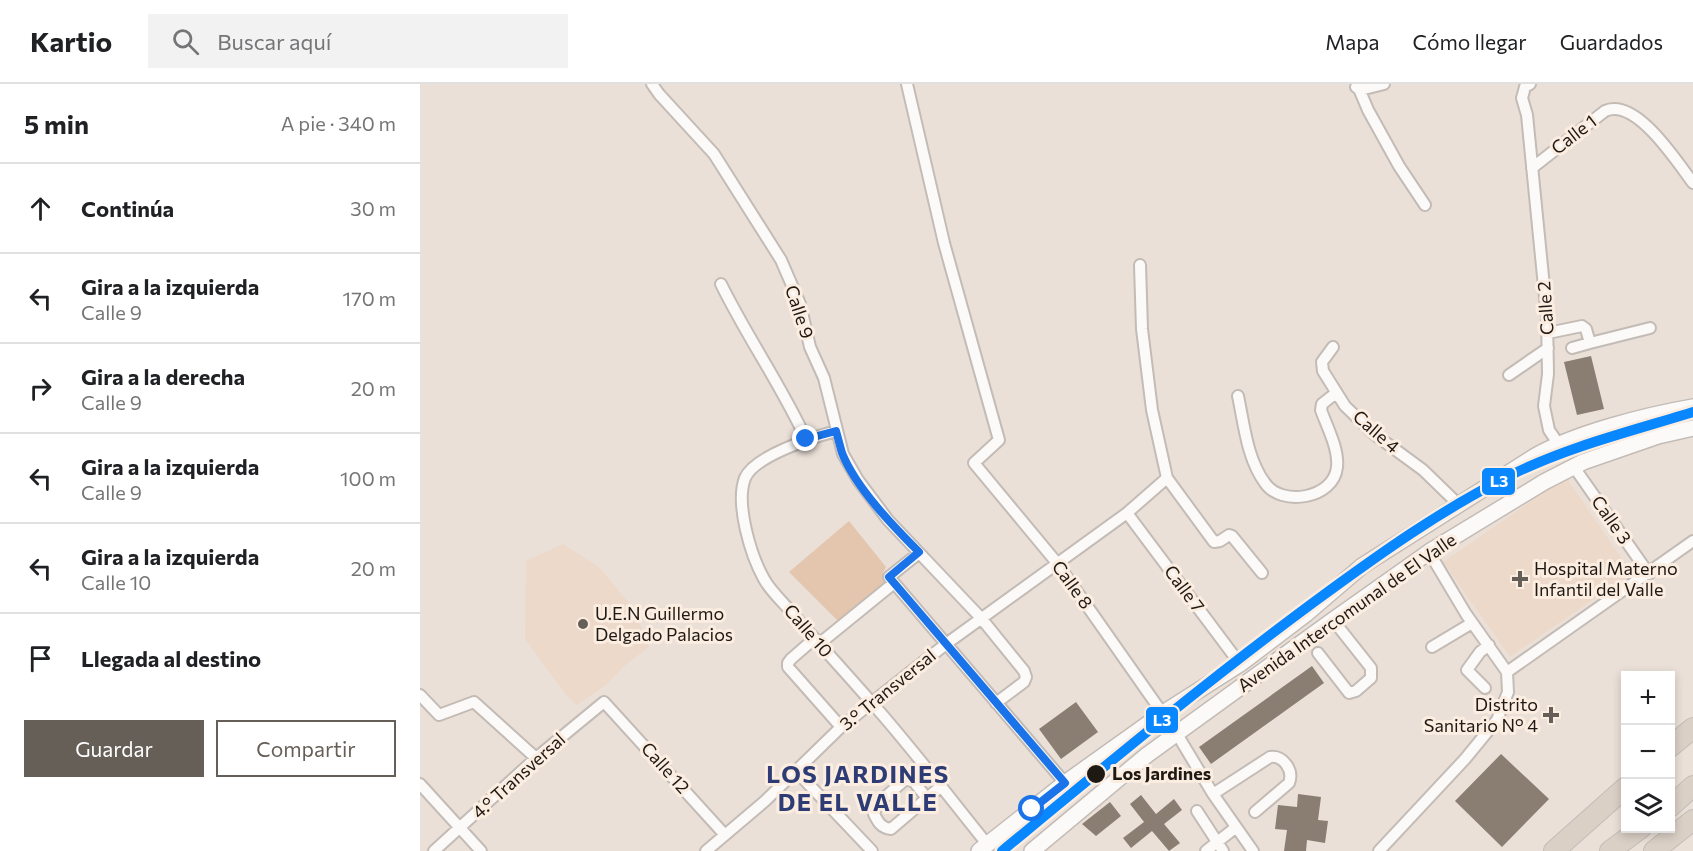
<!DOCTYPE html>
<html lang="es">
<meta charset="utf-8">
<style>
:root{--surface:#fff;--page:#f2f2f2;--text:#202124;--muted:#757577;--line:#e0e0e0;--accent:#665f58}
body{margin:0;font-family:Commissioner,sans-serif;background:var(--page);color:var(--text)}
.controls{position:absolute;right:18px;bottom:18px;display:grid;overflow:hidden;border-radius:0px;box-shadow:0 3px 9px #0003}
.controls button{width:54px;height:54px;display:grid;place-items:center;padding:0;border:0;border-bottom:2px solid var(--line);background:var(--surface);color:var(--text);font:30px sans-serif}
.stop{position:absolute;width:18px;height:18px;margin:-14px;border:4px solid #1a73e8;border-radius:50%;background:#fff}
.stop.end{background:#1a73e8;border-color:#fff;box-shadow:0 2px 6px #0008}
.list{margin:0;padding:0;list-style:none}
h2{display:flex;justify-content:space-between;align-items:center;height:78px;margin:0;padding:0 24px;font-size:26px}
h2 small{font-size:20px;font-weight:400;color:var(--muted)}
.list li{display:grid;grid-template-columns:39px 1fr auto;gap:18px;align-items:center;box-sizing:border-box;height:90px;padding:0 24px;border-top:2px solid var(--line)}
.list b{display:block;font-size:22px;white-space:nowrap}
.list p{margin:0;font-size:20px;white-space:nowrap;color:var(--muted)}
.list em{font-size:20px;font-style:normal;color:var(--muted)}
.actions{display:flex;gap:12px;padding:18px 24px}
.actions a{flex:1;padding:14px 0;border:2px solid var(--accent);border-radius:0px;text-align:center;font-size:21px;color:var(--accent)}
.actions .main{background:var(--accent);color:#fff}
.icon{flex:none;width:33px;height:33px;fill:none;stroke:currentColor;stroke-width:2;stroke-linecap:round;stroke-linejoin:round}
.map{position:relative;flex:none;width:1273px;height:767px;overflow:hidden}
header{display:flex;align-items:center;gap:36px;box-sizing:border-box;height:84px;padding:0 30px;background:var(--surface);border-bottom:2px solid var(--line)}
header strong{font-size:28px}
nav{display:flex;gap:33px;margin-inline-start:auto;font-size:21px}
.search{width:420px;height:54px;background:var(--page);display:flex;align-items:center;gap:15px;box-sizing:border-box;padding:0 21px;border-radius:0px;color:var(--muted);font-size:22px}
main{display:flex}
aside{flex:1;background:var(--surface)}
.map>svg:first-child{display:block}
</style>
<header>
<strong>Kartio</strong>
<div class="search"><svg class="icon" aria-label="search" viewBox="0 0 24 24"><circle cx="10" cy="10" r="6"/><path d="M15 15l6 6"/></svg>Buscar aquí</div>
<nav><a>Mapa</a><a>Cómo llegar</a><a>Guardados</a></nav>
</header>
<main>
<aside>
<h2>5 min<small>A pie · 340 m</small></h2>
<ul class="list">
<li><svg class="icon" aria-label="ahead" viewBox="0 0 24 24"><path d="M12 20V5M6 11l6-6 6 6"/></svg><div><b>Continúa</b></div><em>30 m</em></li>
<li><svg class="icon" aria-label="left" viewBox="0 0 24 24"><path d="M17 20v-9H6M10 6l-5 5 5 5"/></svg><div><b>Gira a la izquierda</b><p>Calle 9</p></div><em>170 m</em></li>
<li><svg class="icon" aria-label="right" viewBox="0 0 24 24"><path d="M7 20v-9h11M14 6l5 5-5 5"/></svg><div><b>Gira a la derecha</b><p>Calle 9</p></div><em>20 m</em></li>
<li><svg class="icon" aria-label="left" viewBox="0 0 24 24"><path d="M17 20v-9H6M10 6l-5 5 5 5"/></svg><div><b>Gira a la izquierda</b><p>Calle 9</p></div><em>100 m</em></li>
<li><svg class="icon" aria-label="left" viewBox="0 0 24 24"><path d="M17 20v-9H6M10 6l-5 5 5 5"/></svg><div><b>Gira a la izquierda</b><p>Calle 10</p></div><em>20 m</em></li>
<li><svg class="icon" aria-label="arrive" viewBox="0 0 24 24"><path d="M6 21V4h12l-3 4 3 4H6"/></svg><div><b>Llegada al destino</b></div></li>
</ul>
<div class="actions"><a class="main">Guardar</a><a>Compartir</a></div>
</aside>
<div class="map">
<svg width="1273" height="767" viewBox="0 0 1273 767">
<rect width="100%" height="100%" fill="#eae0d8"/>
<!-- built -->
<path fill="#ecd9ca" d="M 1146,393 L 1212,489 L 1090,573 L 1023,478 Z
M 143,460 L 179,483 L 215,526 L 229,563 L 204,582 L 186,601 L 157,621 L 146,611 L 105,555 L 106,477 Z"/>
<!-- green -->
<path fill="#e4c6ae" d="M 429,437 L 466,483 L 463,489 L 466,499 L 421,540 L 369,488 Z"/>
<!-- building -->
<path fill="#8a7e73" d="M 1171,272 L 1184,325 L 1157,331 L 1144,278 Z
M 892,582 L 904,599 L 791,680 L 779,663 Z
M 656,618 L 678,648 L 641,675 L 619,645 Z
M 1081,670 L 1129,715 L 1082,763 L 1035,717 Z
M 878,710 L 901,713 L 898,736 L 908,737 L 905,759 L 887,756 L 886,767 L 864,767 L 867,746 L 855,745 L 858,721 L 877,723 Z
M 721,711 L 736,730 L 754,715 L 762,726 L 744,740 L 760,759 L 749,767 L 732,747 L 711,764 L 703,754 L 724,738 L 710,720 Z
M 690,718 L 701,732 L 676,752 L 662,740 Z"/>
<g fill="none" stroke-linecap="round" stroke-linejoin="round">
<!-- minor casing -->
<g stroke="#c3bbb5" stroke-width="14">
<path id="minor" d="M 232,0 L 239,10 L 294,70 L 361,176 L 380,220 L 390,263 L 404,294 L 423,370 L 438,396 L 468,436 L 561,534 L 604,587 L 606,593 L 604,598 L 576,619
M 487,0 L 524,159 L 579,356 L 554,379 L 637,479 L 757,650 L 793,710 L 833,767
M 937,0 L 948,26 L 979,82 L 1005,121
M 1110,0 L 1105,3 L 1102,14 L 1107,31 L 1127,233 L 1128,290 L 1124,322 L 1129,346 L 1139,361
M 936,3 L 940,6 L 964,0
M 1112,84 L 1185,27 C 1216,13 1257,78 1273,99
M 720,181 L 722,245 L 732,326 L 747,394 L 794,458 L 800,457 L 809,451 L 812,452 L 842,489
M 301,200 C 327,253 361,301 386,355
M 1128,249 L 1162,242 L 1166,245 L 1170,259 L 1230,244
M 913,263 L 902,278 L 903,287 L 925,322 L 954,350 L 1003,386 L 1038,420
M 1152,264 L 1170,259
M 1089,291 L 1128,264
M 818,312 C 824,340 827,375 845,399 C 861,423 914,415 917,383 C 919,365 907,343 901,326 L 902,320 L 916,309
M 416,347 C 394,353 334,372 325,394 C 315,420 331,472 344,495 C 351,508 364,519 373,530 C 399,560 426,589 452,619 C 492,664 529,713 567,760
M 1154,383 L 1229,490
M 707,429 L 820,580
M 1009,468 L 1046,530 L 1087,588
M 499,469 L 469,493 L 645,699
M 394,555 L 371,575 L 368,579 L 368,583 L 421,643
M 399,560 L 474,499
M 1012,563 L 1052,539
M 898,569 L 929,609 L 936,607 L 951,594 L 951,584 L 913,536
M 1087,588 L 1273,457
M 1065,604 L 1047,586 L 1060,568 L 1069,561
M 0,611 L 19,631 L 54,618 L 116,674
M 377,688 L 452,767
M 0,700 L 61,767
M 793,710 L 850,673 C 863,671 874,686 869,699 L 835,728
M 506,713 L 494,698 L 486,695 L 457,720 L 454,730 C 458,738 461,744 471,745 L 520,703
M 777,727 L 803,767
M 14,767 L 116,674 L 184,618 L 305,751
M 286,767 L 345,717 L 421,643 L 526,560 L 707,429 L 747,394
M 786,767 L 815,744
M 959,767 L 1045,675 L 1077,636 L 1088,608 L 1087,588"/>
</g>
<!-- secondary casing -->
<g stroke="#c3bbb5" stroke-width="18">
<path id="secondary" d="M 559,767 L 645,699 L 743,629 L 820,580 L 886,530 L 942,482 L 1112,374 C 1152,350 1226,331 1273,323
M 612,767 L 727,671 L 913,536 L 1009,468 L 1124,398 L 1163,378 L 1238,352 L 1273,344"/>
</g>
<!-- motorway casing -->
<g stroke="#c2bdb9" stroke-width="22">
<path id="motorway" d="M 1250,663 L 1273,644
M 1250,723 L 1273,702
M 1134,767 L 1206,703
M 1190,767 L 1221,744
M 1234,767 L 1273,736"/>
</g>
<!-- minor -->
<use href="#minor" stroke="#fcfaf9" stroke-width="10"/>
<!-- secondary -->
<use href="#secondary" stroke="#fcfaf9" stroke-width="15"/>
<!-- motorway -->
<use href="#motorway" stroke="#dbd0c5" stroke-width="20"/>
<!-- metro-1 casing -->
<g stroke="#fcede1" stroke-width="15">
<path id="metro-1" d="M 582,767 C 685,682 787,597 894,518 C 958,471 1022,425 1093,390 C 1150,362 1212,347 1273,328"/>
</g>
<!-- metro-1 -->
<use href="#metro-1" stroke="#0887ff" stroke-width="10"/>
</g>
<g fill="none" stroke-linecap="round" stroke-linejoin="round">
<!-- route -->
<path stroke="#1a73e8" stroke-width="8" d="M 386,355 L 416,347 C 418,354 420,362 422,369 C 436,404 473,442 499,468 L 469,493 L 645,699 L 612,725"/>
</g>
<!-- markers -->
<g fill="#665f58" stroke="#fcede1" stroke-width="2">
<path d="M1097 486h6v6h6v6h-6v6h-6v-6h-6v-6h6z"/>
<circle cx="163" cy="540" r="6"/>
<path d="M1128 622h6v6h6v6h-6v6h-6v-6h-6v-6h6z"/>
</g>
<circle fill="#1f1913" stroke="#fcede1" stroke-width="2" cx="676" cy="690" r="10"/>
<g text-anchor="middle" stroke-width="6" stroke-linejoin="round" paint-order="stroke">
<!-- street labels -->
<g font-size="18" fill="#1f1913" stroke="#fcede1">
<text transform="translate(1154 51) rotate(-38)" y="6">Calle 1</text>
<text transform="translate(1126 224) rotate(-94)" y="6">Calle 2</text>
<text transform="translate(379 228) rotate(72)" y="6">Calle 9</text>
<text transform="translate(956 348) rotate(41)" y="6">Calle 4</text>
<text transform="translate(1191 436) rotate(55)" y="6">Calle 3</text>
<text transform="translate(652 501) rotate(54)" y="6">Calle 8</text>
<text transform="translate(764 505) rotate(53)" y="6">Calle 7</text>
<text transform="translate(927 529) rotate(-35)" y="6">Avenida Intercomunal de El Valle</text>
<text transform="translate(388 547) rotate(49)" y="6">Calle 10</text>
<text transform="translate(468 606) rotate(-39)" y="6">3.° Transversal</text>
<text transform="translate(245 684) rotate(48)" y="6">Calle 12</text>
<text transform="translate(99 692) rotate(-42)" y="6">4.° Transversal</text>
</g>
<!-- poi labels -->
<g font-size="18" fill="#1f1913" stroke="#fcede1" text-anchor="start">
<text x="1114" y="491">Hospital Materno<tspan x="1114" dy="21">Infantil del Valle</tspan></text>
<text x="175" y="536">U.E.N Guillermo<tspan x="175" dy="21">Delgado Palacios</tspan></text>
<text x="1118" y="627" text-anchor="end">Distrito<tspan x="1118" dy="21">Sanitario N° 4</tspan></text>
</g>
<!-- stop labels -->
<g font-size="18" font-weight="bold" fill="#1f1913" stroke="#fcede1" text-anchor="start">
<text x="692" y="696">Los Jardines</text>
</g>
<!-- district labels -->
<g font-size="24" font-weight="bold" letter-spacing="1.5" fill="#2e3c76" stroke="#fcede1">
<text x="438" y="699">LOS JARDINES<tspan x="438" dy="28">DE EL VALLE</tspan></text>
</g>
</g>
<g stroke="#fcede1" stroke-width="2">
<rect x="1061" y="383" width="35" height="29" rx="6" fill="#0887ff"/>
<rect x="725" y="622" width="34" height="28" rx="6" fill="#0887ff"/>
</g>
<g font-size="16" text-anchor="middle" font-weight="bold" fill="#fff">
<text x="1079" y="403">L3</text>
<text x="742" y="642">L3</text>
</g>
</svg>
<div class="controls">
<button>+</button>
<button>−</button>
<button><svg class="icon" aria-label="layers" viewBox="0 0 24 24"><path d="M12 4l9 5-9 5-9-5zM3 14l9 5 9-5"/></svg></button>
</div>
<div class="stop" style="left:612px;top:725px"></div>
<div class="stop end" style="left:386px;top:355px"></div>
</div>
</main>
